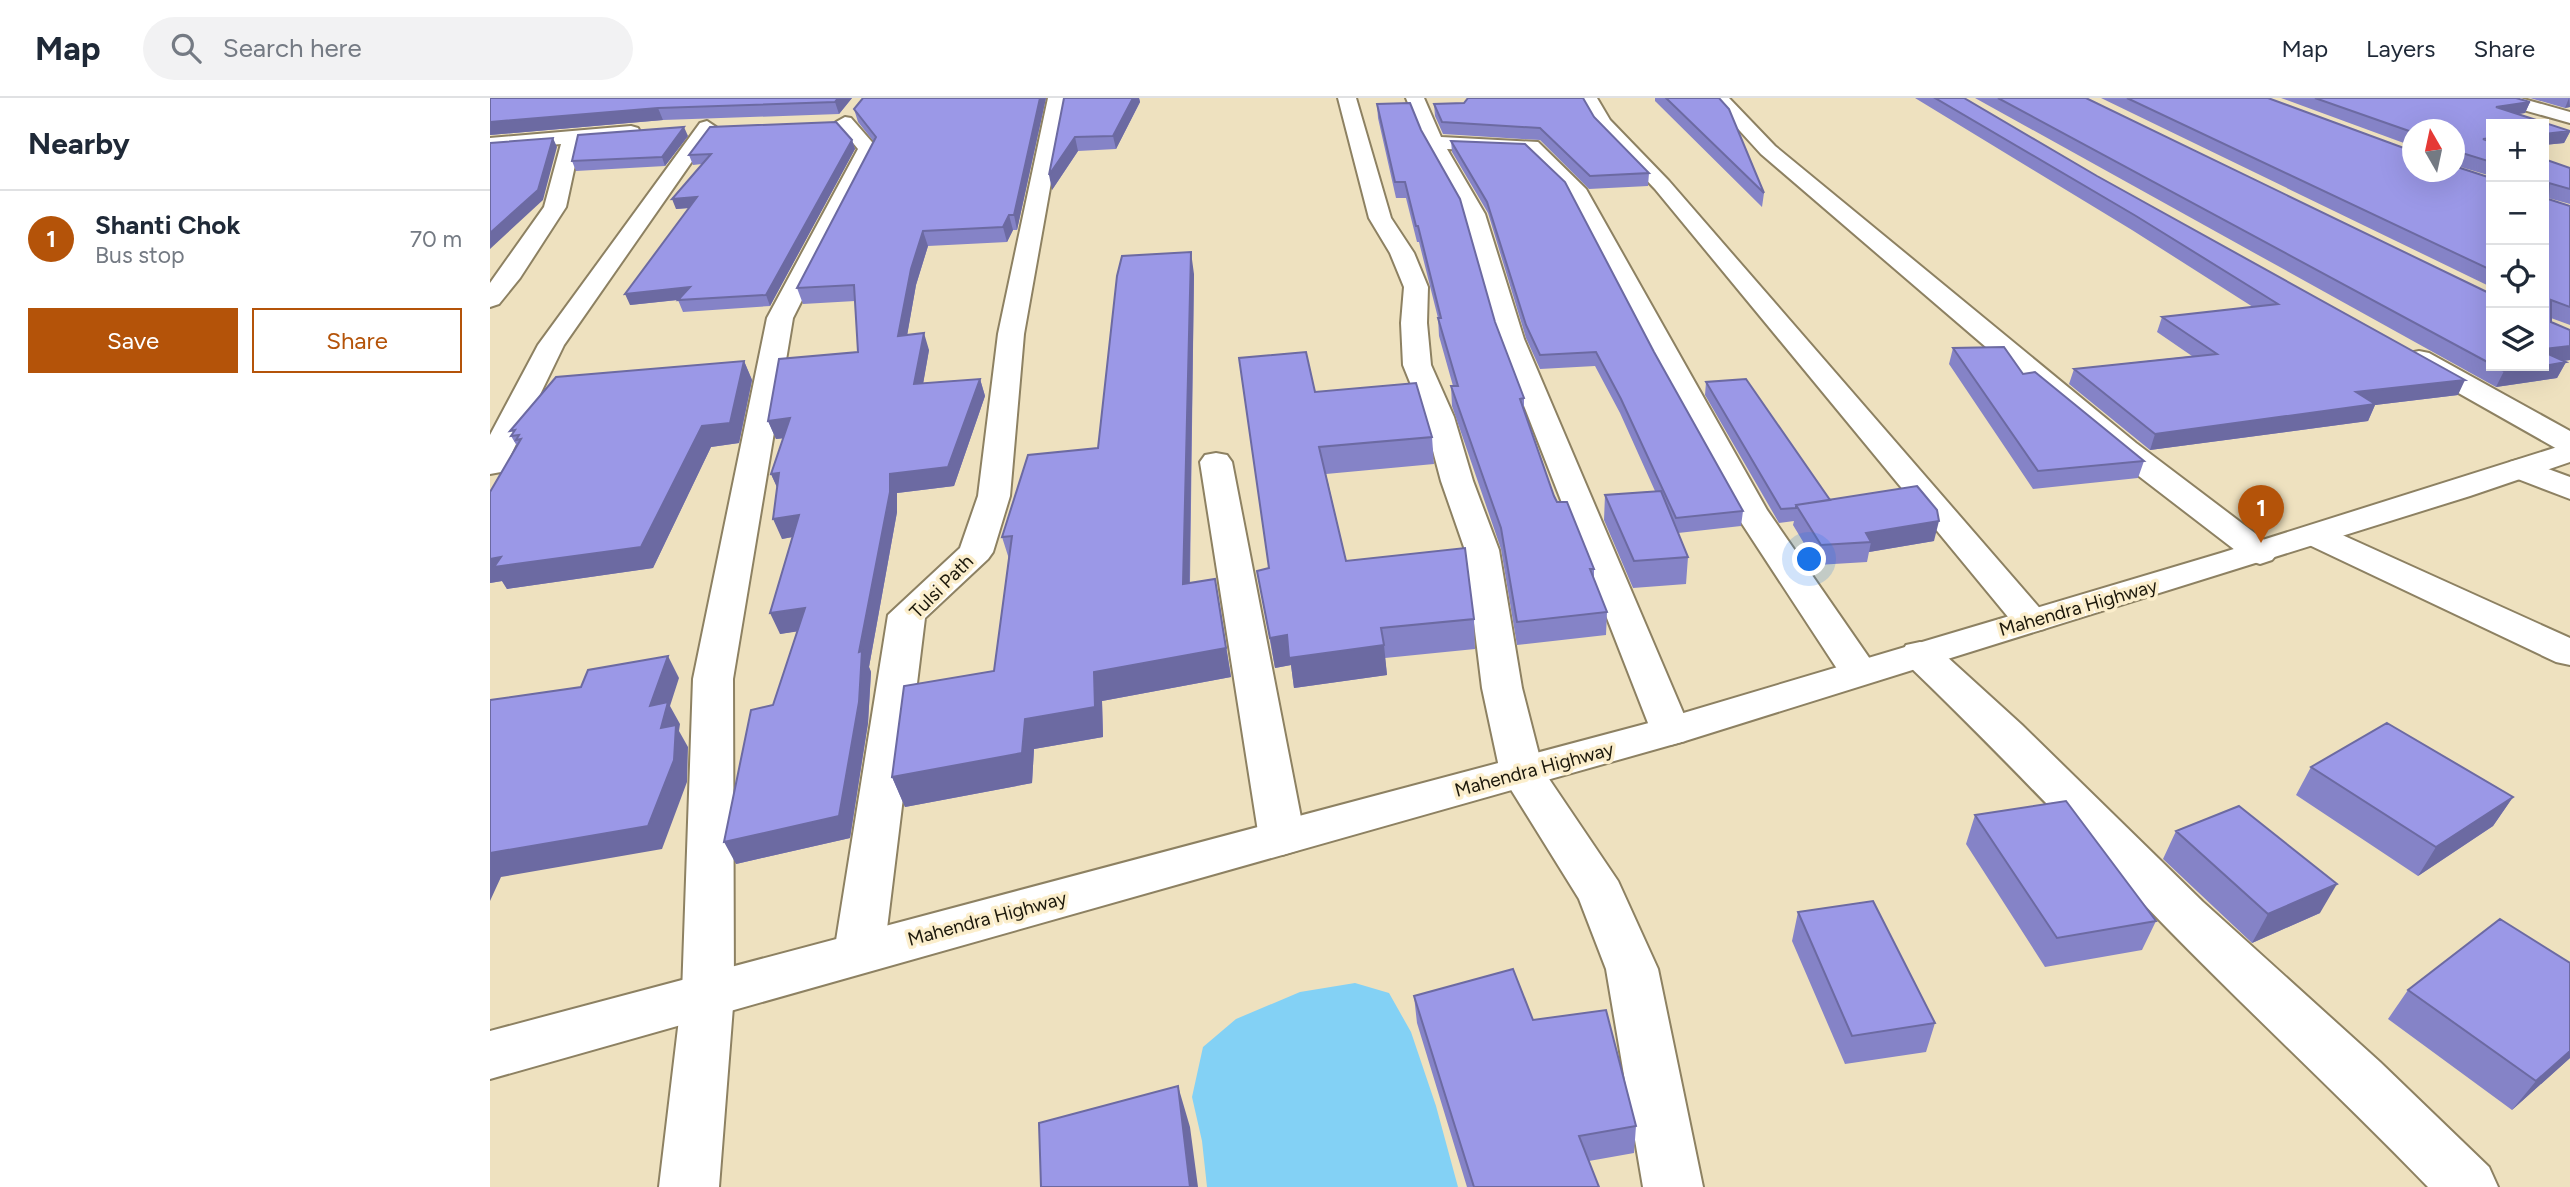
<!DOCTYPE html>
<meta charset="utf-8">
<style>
:root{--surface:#fff;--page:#f2f2f3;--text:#1f2937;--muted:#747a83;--line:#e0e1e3;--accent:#b45309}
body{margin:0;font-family:Figtree,sans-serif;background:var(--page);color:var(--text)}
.controls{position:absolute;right:21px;top:21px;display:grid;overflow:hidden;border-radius:0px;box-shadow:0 7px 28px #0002}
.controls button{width:63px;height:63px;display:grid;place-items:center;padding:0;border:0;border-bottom:2px solid var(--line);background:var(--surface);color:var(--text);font:35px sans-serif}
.compass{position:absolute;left:1912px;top:21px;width:63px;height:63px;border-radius:50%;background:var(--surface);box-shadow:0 7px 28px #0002;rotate:351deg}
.you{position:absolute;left:1320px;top:462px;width:24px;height:24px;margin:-18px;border:5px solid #fff;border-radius:50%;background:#1a73e8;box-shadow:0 0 0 10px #1a73e833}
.badge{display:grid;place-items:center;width:46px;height:46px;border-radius:50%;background:var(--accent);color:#fff;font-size:23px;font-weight:700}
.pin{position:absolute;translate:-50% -58px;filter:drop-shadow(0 2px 4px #0008)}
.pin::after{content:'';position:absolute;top:37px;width:24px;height:21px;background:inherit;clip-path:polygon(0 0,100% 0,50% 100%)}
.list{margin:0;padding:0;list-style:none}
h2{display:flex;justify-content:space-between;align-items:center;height:91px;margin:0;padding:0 28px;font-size:30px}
h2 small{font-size:23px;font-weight:400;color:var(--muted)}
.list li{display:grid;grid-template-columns:46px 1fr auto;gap:21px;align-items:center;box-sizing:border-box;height:98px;padding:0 28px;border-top:2px solid var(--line)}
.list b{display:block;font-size:26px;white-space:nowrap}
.list p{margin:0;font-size:23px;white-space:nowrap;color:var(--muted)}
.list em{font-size:23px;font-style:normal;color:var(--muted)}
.actions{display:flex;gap:14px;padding:21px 28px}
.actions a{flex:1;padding:16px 0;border:2px solid var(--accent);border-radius:0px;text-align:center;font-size:24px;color:var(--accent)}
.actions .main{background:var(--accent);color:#fff}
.icon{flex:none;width:38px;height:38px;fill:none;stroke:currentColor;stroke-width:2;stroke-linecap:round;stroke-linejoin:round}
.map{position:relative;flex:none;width:2080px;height:1089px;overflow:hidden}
header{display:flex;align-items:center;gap:42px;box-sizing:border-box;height:98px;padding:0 35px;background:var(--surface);border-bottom:2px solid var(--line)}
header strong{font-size:33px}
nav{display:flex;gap:38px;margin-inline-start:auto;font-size:24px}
.search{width:490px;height:63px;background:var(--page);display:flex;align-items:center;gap:18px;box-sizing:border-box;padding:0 24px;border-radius:38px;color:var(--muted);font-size:26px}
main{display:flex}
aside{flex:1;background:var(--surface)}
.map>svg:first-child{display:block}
</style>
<header>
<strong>Map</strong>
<div class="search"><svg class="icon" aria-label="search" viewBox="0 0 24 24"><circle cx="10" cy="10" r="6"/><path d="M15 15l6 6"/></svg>Search here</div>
<nav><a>Map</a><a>Layers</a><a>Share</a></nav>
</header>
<main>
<aside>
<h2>Nearby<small></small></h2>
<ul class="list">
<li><span class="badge">1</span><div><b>Shanti Chok</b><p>Bus stop</p></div><em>70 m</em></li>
</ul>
<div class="actions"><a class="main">Save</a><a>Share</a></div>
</aside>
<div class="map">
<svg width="2080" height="1089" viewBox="0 0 2080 1089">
<rect width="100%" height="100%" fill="#eee1bf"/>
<!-- water -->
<path fill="#83d1f5" d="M 865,885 L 899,895 L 921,934 L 946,1008 L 968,1089 L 717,1089 L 712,1043 L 702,999 L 713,949 L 746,921 L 810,894 Z"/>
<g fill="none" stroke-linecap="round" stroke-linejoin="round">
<!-- minor casing -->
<g stroke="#8d8162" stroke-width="4">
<path id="minor" d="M 558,0 L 576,0 L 534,236 L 520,398 L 503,454 L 498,461 L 435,520 L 394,855 L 387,869 L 369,875 L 351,869 L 344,855 L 398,517 L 470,450 L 488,398 L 508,236 Z
M 848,0 L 866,0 L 901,120 L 924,155 L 938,189 L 937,225 L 941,267 L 964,319 L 983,383 L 1009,452 L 1032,590 L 1053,672 L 1128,783 L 1168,871 L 1213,1089 L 1153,1089 L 1116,871 L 1089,801 L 1010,674 L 992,590 L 975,452 L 951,383 L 934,319 L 913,267 L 911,225 L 914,189 L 900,155 L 879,120 Z
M 916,0 L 934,0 L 951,39 L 1048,44 L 1096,91 L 1277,412 L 1389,574 L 1383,583 L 1369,587 L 1355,583 L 1243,412 L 1077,94 L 1036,54 L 957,51 L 995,116 L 1034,241 L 1201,633 L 1195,643 L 1180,647 L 1165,643 L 1008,241 L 973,116 L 934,45 Z
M 1089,0 L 1107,0 L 1120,22 L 1179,83 L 1554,515 L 1560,523 L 1554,531 L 1541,534 L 1528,531 L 1165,91 L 1106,29 Z
M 1220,0 L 1239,0 L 1285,48 L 1646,345 L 1782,448 L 1788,455 L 1782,462 L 1770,466 L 1758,462 L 1624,359 L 1271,56 Z
M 2002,0 L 2030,0 L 2080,14 L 2080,25 L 2005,4 Z
M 355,19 L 361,20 L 388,51 L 303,220 L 243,581 L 244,896 L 229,1089 L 169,1089 L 192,896 L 203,581 L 277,220 L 368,51 L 346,24 Z
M 217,23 L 226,29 L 74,247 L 16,367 L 11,374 L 0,376 L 0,337 L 48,247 L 210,25 Z
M 141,28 L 148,30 L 150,34 L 148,38 L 90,44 L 76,109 L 30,180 L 9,206 L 0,209 L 0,185 L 54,109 L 71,46 L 0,52 L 0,40 Z
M 1929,253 L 1939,255 L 2080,333 L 2080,354 L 2069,352 L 1919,267 L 1915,261 L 1919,255 Z
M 726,355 L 737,357 L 742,364 L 815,740 L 808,752 L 792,757 L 776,752 L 769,740 L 710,364 L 715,357 Z
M 2031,361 L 2080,379 L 2080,401 L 2020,378 L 2015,371 L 2020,364 Z
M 1827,428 L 1839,431 L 2080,540 L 2080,567 L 2066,564 L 1815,445 L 1810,438 L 1815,431 Z
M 1430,544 L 1444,547 L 1532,627 L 1713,804 L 1890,964 L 1999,1069 L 2008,1089 L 1938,1089 C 1853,1001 1763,918 1677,830 C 1590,741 1506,651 1416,565 L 1411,556 L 1416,547 Z"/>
</g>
<!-- highway casing -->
<g stroke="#8d8162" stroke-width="4">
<path id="highway" d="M 2080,345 L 2080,364 L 1980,398 L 1195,643 L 0,981 L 0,933 L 1170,622 L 1731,455 Z"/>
</g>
<!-- minor -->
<use href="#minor" fill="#fff" fill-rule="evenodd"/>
<!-- highway -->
<use href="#highway" fill="#fff" fill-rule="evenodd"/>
</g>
<!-- wall -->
<path fill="#8583c7" d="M 0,0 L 362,0 L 349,16 L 173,22 L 0,37 Z
M 373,0 L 556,0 L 527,132 L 523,132 L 517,144 L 438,148 L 426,187 L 417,237 L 439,252 L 433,285 L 490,281 L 495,298 L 464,388 L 407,395 L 407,414 L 379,569 L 381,574 L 378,625 L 360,740 L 246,766 L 283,607 L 307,533 L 290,536 L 303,439 L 292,441 L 287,389 L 281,376 L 293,340 L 286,341 L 278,323 L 368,254 L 365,203 L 313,206 L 307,190 L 384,44 L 368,24 L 364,11 Z
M 574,0 L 649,0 L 650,4 L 626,51 L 588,53 L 562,92 Z
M 1165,0 L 1229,0 L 1274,95 L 1272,109 L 1165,3 Z
M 1425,0 L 1474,0 L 1968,297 L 1885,307 L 1878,323 L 1660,352 L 1579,286 L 1584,271 L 1702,258 L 1667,234 L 1672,219 L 1763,209 L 1642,132 Z
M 1485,0 L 1596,0 L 2001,196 L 2001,268 L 2054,268 L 2054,61 L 2080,70 L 2080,106 L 2058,100 L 2058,101 L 2080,108 L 2080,227 L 2061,220 L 2061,224 L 2080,232 L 2080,262 L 2073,263 L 2076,264 L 2067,280 L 2006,289 Z
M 1611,0 L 1778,0 L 1922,74 L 2001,80 L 2001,189 Z
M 1791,0 L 2026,0 L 2040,4 L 2035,15 L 2028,16 L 2080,33 L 2074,45 L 2054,47 L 2054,26 L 2001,26 L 2001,78 L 1964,67 L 1964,32 L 1922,32 L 1922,48 Z
M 2040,0 L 2080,0 L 2080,9 L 2075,10 Z
M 887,6 L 1005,224 L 1034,300 L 1034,312 L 1064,398 L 1104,471 L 1104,482 L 1117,514 L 1116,537 L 1027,547 L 1011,451 L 962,308 L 961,288 L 963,288 L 949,238 L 948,220 L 929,144 L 927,144 L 916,100 L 906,100 L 888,20 Z
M 944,6 L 1104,19 L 1159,75 L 1158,88 L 1099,91 L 1050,42 L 953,36 L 945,18 Z
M 198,38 L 175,68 L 86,73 L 82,63 Z
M 362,42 L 365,51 L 280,208 L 193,214 L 188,202 L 140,207 L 199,110 L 186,111 L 212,66 L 203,67 L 199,57 Z
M 961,43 L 1164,254 L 1253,413 L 1251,428 L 1188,435 L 1198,459 L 1196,486 L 1143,490 L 1114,422 L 1115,397 L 1165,393 L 1130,315 L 1105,268 L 1050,271 L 1036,240 L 998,115 L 962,54 Z
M 704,176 L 700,485 L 730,509 L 741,579 L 612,603 L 613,639 L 544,651 L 542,685 L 415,709 L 402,679 L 504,573 L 519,461 L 512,439 L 608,350 Z
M 1463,250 L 1654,363 L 1648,380 L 1543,391 L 1459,266 Z
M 254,263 L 262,282 L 249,345 L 221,349 L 163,470 L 17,491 L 12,483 L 0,485 L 0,394 L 27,348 L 21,338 Z
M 1216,284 L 1340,402 L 1444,443 L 1379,454 L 1377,464 L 1327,467 L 1303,427 L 1304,423 L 1289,425 L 1215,297 Z
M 825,294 L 942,339 L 944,366 L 836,376 L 856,463 L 984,521 L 985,551 L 895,560 L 897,577 L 804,590 L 801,567 L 785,570 L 767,473 L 779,470 Z
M 1821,669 L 2023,699 L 2003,728 L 1928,778 L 1806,697 Z
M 1485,717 L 1666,823 L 1652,852 L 1555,869 L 1476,746 Z
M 1686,733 L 1830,815 L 1762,845 L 1673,761 Z
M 1308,814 L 1445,925 L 1436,954 L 1355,966 L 1302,843 Z
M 1918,892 L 2080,960 L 2022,1012 L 1898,921 Z
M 924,898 L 1043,922 L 1146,1028 L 1144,1055 L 1099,1063 L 1109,1089 L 977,1089 L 927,925 Z"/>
<!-- shaded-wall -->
<path fill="#6c6aa2" d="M 348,0 L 362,0 L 349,16 L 345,4 Z
M 550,0 L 556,0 L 527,132 L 524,117 Z
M 643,0 L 649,0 L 650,4 L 626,51 L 623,38 Z
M 2079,0 L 2080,9 L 2075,10 Z
M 2040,4 L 2035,15 L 2001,20 L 2006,9 Z
M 168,10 L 173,22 L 0,37 L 0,24 Z
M 194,29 L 198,38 L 175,68 L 172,59 Z
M 2080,34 L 2074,45 L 2054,47 L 2054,36 Z
M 585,39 L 588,53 L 562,92 L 559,77 Z
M 63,40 L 67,49 L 53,102 L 0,151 L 0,135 Z
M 362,42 L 365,51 L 280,208 L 276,197 Z
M 207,99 L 211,109 L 186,111 L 182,101 Z
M 519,117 L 523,132 L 517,144 L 513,129 Z
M 433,133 L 438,148 L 426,187 L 414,255 L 408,238 L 421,171 Z
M 701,154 L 704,176 L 699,514 L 693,486 Z
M 200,189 L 205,200 L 140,207 L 135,196 Z
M 434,235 L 439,252 L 430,304 L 424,286 Z
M 2080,248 L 2080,262 L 2054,265 L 2054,251 Z
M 254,263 L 262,282 L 249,345 L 221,349 L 163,470 L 17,491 L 12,483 L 0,485 L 0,461 L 212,328 Z
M 2076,264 L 2067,280 L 2006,289 L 2014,273 Z
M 490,281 L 495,298 L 464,388 L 407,395 L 407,414 L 379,569 L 381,574 L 378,625 L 360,740 L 246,766 L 234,744 L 369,554 L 400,376 Z
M 1975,282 L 1968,297 L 1885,307 L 1878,323 L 1660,352 L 1665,336 L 1866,294 Z
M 300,320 L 307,339 L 286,341 L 278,323 Z
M 289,375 L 290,396 L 281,376 Z
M 309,417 L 317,436 L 292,441 L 283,421 Z
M 1449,423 L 1444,443 L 1379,454 L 1381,444 L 1376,435 Z
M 725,481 L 741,579 L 612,603 L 613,639 L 544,651 L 542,685 L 415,709 L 402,679 L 535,621 L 604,574 Z
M 315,510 L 324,531 L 290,536 L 280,515 Z
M 797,537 L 894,547 L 897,577 L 804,590 L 801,567 L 785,570 L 780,540 Z
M 178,558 L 189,580 L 180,608 L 190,626 L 189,633 L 198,649 L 197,684 L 172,751 L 11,779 L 0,803 L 0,755 L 184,652 L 160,608 Z
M 2023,699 L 2003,728 L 1928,778 L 1946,749 Z
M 1847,786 L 1830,815 L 1762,845 L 1778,816 Z
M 2080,953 L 2080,960 L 2022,1012 L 2046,983 Z
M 688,988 L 700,1029 L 708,1089 L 700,1089 Z"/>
<!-- building -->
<path fill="#9b98e7" stroke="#6c6aa2" stroke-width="2" d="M 0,0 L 348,0 L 345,4 L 168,10 L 0,24 Z
M 373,0 L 550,0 L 524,117 L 519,117 L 513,129 L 433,133 L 421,171 L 408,238 L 434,235 L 424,286 L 490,281 L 458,369 L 400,376 L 400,394 L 369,554 L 372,553 L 369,604 L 349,718 L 234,744 L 261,612 L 283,607 L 315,510 L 280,515 L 309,417 L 283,421 L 289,375 L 281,376 L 300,320 L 278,323 L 289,261 L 368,254 L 364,187 L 307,190 L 386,39 L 364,11 Z
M 574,0 L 643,0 L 623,38 L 585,39 L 559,77 Z
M 978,0 L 1093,0 L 1104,19 L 1159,75 L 1100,78 L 1050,30 L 952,24 L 944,6 L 974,5 Z
M 1176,0 L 1229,0 L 1239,11 L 1274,95 Z
M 1445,0 L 1474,0 L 1607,78 L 1975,282 L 1866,294 L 1885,306 L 1665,336 L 1584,271 L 1727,256 L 1672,219 L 1788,206 L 1646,118 Z
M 1508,0 L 1596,0 L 2001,196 L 2001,266 Z
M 1637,0 L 1778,0 L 1922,53 L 1922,74 L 1964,74 L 1964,68 L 2001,80 L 2001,172 Z
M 1825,0 L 2026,0 L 2040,4 L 2006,9 L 2080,33 L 2054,36 L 2054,26 L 2001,26 L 2001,40 L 1993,41 L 2001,44 L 2001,64 L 1969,54 L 1968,59 L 1964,59 L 1964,32 L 1922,32 L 1922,34 Z
M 920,5 L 931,32 L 970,101 L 1005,224 L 1034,300 L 1030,301 L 1064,398 L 1067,404 L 1077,404 L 1104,471 L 1100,471 L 1117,514 L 1027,524 L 1011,430 L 961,288 L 968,288 L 948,220 L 951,220 L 928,128 L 926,128 L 915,84 L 905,84 L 887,6 Z
M 346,24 L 362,42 L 276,197 L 188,202 L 200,189 L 135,196 L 207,99 L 182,101 L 221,56 L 199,57 L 220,29 Z
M 194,29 L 172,59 L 82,63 L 88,37 Z
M 63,40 L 48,92 L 0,135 L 0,45 Z
M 961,43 L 1035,46 L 1075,84 L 1164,254 L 1253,413 L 1186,420 L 1131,301 L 1106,254 L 1050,257 L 1036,227 L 997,104 Z
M 2054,61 L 2080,70 L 2080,91 L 2059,85 L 2058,101 L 2080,108 L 2080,209 L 2061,202 L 2061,224 L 2080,232 L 2080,248 L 2054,251 Z
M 701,154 L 693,486 L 725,481 L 736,550 L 604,574 L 605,609 L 535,621 L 532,655 L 402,679 L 414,588 L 504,573 L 522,438 L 512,439 L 538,357 L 608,350 L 627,178 L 632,158 Z
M 1514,249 L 1533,276 L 1545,274 L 1654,363 L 1548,373 L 1463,250 Z
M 816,254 L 825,294 L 926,285 L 942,339 L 829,349 L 856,463 L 975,450 L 984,521 L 891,530 L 894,547 L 799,560 L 797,537 L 780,540 L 767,473 L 779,470 L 749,260 Z
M 2054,254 L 2076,264 L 2054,268 Z
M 254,263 L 240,325 L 212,328 L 151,449 L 4,469 L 11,459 L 0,461 L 0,394 L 31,341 L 26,342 L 29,337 L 21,338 L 25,332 L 20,333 L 66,279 Z
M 2004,268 L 2053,268 L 2014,273 Z
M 1256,281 L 1340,402 L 1306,407 L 1306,410 L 1291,411 L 1216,284 Z
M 1427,388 L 1447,412 L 1449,423 L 1376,435 L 1381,444 L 1331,447 L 1306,407 Z
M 1171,393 L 1198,459 L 1144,463 L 1115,397 Z
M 178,558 L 160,608 L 178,604 L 171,630 L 186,627 L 184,662 L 158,728 L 0,755 L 0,602 L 91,589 L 98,572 Z
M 1897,625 L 2023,699 L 1946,749 L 1821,669 Z
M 1576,703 L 1666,823 L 1567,840 L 1485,717 Z
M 1749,708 L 1847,786 L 1778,816 L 1686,733 Z
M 1383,803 L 1445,925 L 1362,938 L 1308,814 Z
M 2010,821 L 2080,865 L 2080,953 L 2046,983 L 1918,892 Z
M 1023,871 L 1043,922 L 1116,912 L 1146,1028 L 1089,1038 L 1109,1089 L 984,1089 L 924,898 Z
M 688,988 L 700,1089 L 551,1089 L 549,1025 Z"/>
<g text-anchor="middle" stroke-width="7" stroke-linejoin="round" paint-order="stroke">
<!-- street labels -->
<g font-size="19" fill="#1d190c" stroke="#fbeecc">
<text transform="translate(451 488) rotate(-45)" y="7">Tulsi Path</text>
<text transform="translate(1588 509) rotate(-16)" y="7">Mahendra Highway</text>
<text transform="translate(1044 671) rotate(-15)" y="7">Mahendra Highway</text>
<text transform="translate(497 820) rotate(-15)" y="7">Mahendra Highway</text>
</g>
</g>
</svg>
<div class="controls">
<button>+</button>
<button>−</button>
<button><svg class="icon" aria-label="locate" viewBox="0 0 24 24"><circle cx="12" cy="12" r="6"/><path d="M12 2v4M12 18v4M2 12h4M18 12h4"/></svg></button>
<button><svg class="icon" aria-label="layers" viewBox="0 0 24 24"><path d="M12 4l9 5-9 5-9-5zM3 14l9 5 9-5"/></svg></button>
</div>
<svg class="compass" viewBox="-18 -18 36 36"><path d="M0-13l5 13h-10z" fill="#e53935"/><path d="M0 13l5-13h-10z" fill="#747a83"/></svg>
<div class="you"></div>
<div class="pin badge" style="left:1771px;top:445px">1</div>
</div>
</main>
